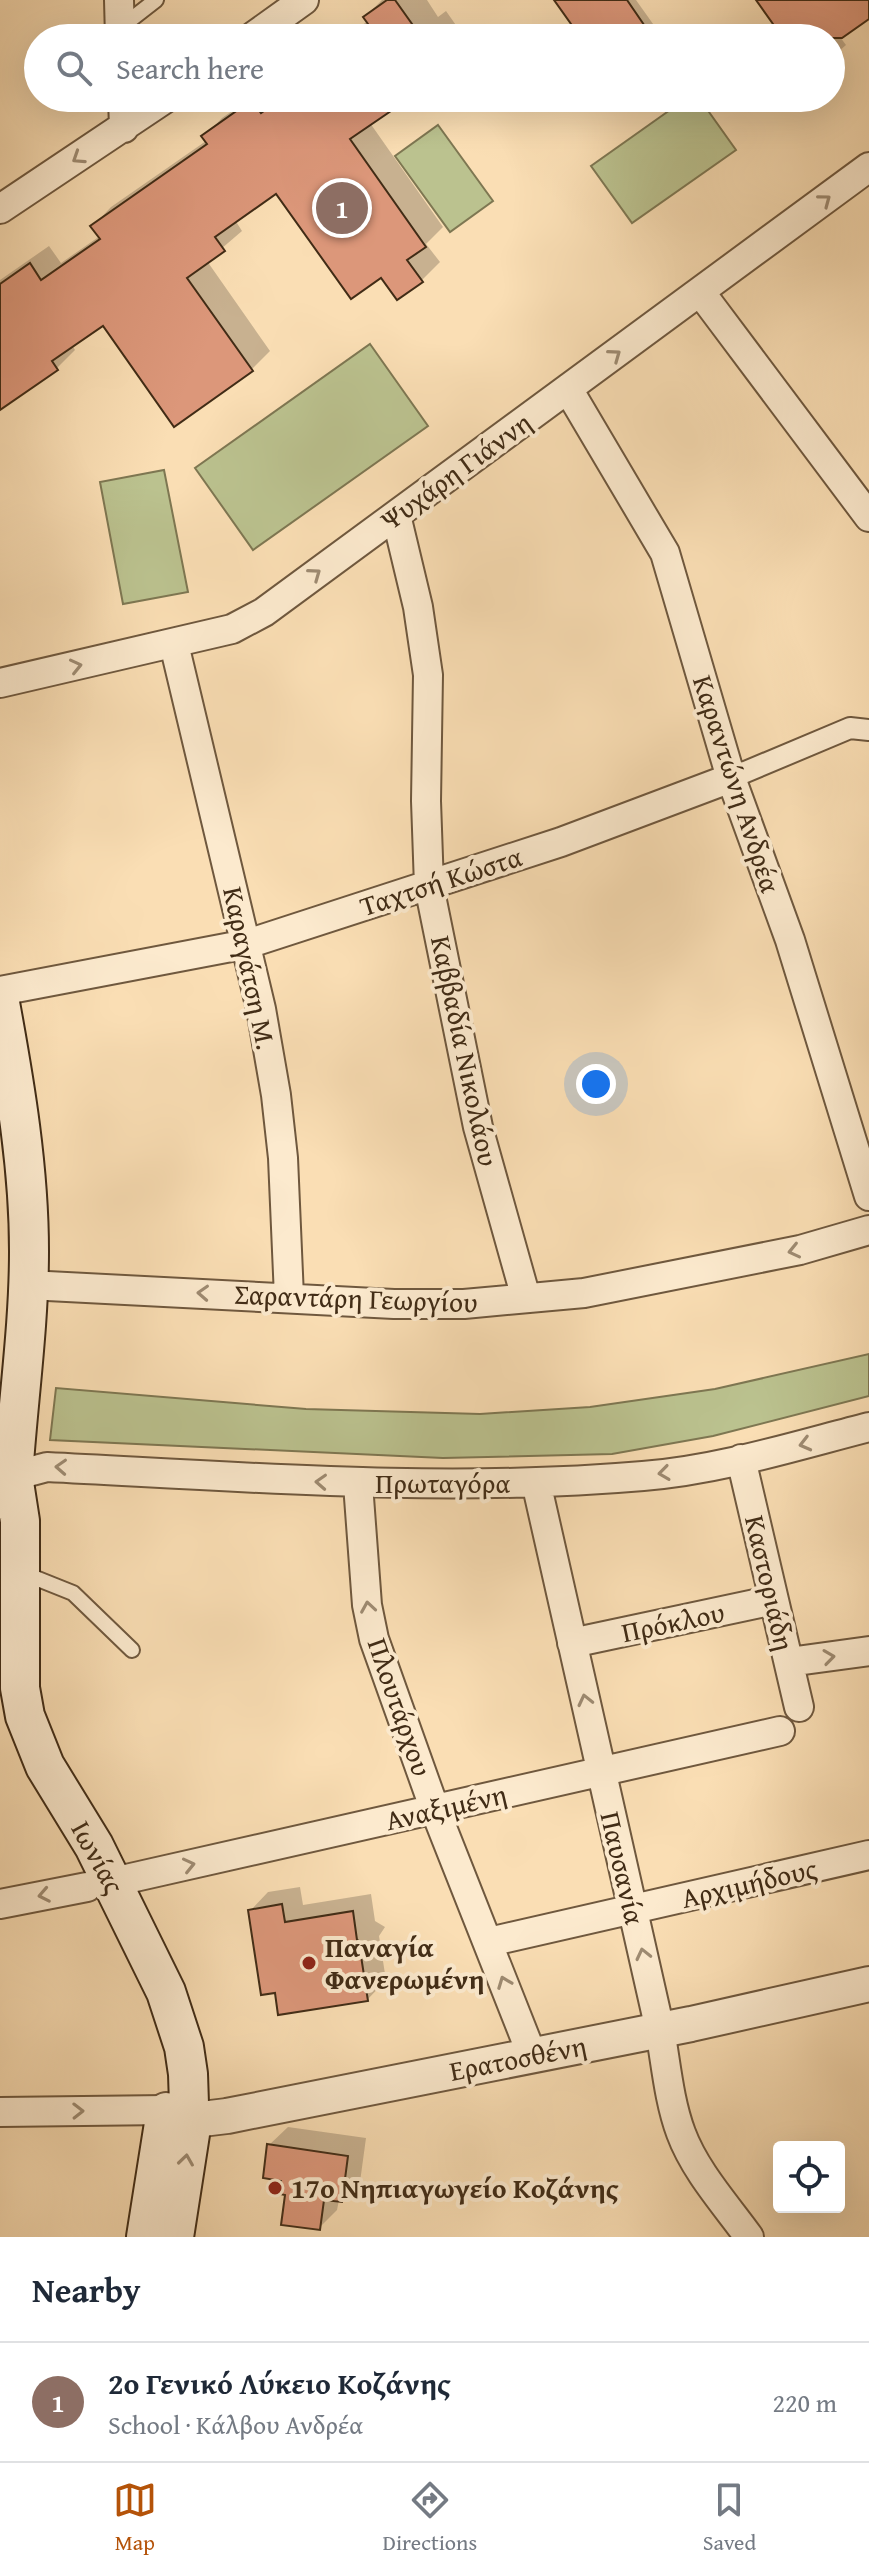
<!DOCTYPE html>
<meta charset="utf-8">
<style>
:root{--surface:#fff;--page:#f6f6f7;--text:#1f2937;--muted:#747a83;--line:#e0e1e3;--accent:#b45309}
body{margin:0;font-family:"Gentium Book Plus",serif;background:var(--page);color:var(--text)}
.controls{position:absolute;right:24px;bottom:24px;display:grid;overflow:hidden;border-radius:8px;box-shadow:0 8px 32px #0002}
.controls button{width:72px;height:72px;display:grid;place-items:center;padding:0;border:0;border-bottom:2px solid var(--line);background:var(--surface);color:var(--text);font:40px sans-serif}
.you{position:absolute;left:596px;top:1084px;width:28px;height:28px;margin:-20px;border:6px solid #fff;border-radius:50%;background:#1a73e8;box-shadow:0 0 0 12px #1a73e833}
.badge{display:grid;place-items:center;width:52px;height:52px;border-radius:50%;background:var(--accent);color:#fff;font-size:26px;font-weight:700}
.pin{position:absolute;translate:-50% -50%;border:4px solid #fff;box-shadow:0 2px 8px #0006}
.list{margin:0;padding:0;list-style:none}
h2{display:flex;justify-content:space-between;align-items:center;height:104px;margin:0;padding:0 32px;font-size:34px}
h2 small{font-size:26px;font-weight:400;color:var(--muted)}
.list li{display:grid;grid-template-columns:52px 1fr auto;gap:24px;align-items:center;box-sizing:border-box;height:120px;padding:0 32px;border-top:2px solid var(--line)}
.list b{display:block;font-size:30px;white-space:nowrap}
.list p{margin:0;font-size:26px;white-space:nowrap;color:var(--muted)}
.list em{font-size:26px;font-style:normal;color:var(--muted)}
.icon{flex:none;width:44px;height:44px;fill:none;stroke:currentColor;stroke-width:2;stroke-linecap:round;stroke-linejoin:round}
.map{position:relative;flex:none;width:869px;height:2237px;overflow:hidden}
.search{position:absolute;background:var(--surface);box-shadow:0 8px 32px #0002;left:24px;right:24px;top:24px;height:88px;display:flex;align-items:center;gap:20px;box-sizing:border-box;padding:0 28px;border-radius:44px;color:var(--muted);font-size:30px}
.sheet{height:224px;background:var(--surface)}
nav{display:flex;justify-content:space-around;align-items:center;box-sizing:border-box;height:112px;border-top:2px solid var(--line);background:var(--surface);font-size:22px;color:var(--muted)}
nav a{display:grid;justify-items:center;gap:4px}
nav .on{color:var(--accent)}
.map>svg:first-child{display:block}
</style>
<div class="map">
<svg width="869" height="2237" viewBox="0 0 869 2237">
<rect width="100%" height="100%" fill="#fadeb4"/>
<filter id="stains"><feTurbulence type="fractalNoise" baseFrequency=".0025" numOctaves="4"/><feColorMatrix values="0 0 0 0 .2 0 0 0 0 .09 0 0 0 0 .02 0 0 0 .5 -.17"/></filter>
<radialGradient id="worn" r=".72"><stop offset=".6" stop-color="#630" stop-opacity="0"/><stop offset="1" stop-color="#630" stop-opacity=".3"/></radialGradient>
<!-- green -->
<path fill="#bbc28f" stroke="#7e7752" stroke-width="2" d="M 687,98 L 699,98 L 736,150 L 632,223 L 591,166 Z
M 438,125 L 493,201 L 450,232 L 395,156 Z
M 370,344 L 428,426 L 253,550 L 195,468 Z
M 164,470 L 188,592 L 123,604 L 100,482 Z
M 869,1354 L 869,1396 L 713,1436 L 612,1454 L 443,1458 L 50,1440 L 56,1388 L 306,1409 L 480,1414 L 590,1407 L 715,1389 Z"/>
<!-- shadow -->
<path fill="#0003" d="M 382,0 L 427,0 L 438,17 L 446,11 L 465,38 L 343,38 L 368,21 L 365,17 Z
M 556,0 L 636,0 L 663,38 L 583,38 Z
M 759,0 L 869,0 L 869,17 L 840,37 L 846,45 L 831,58 L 831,38 L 770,38 L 780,31 Z
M 251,98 L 417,98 L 400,110 L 397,105 L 370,123 L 443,227 L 426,244 L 440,262 L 421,281 L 382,275 L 277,191 L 235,220 L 242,231 L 207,261 L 270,351 L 251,370 L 104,323 L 72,345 L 75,350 L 56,369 L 0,408 L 0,280 L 49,246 L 61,263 L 100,236 L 93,226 L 111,207 L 206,141 L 204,137 L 222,118 Z
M 300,1887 L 303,1905 L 371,1894 L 375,1921 L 385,1927 L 379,1936 L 386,1980 L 368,1999 L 276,1991 L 250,1911 L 268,1892 Z
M 288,2127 L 366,2138 L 360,2182 L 339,2200 L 337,2210 L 319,2228 L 288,2193 L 269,2145 Z"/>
<!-- building -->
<path fill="#dc977a" stroke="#412c16" stroke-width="2" d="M 387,0 L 395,0 L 422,38 L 348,38 L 368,24 L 363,17 Z
M 554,0 L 627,0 L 653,38 L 581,38 Z
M 756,0 L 869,0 L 869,19 L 842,38 L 783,38 Z
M 282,98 L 410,98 L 350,139 L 426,247 L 407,260 L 423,282 L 397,300 L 381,278 L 351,299 L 276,194 L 215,237 L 225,251 L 187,278 L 253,371 L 174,427 L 103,326 L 52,361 L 58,370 L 0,410 L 0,284 L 30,263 L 41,280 L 100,239 L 90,226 L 207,144 L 201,136 L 252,100 L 261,113 Z
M 282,1904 L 285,1922 L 353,1911 L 357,1940 L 368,1946 L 361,1956 L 368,2001 L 278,2015 L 275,1993 L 261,1995 L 248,1910 Z
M 267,2144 L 348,2156 L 342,2202 L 324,2200 L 320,2230 L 281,2225 L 285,2195 L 280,2194 L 281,2181 L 263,2178 Z"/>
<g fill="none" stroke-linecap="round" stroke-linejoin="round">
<!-- service casing -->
<g stroke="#6f583e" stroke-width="18">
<path id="service" d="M 120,28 L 156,0
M 23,1573 L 73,1593 L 132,1650"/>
</g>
<!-- pedestrian casing -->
<g stroke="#6f583e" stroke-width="24">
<path id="pedestrian" d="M 731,778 L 850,728 L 869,730"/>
</g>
<!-- minor casing -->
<g stroke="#6f583e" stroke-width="32">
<path id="minor" d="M 119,0 L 120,38
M 251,38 L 304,0
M 123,98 L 124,128
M 0,209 L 166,98
M 701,293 L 869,517
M 568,389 L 665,553 L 731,778 L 790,940 L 869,1196
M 396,515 L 418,607 L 428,675 L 426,801 L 429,886 L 478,1127 L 526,1298
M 174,644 L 261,1009 L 276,1095 L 283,1158 L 289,1297
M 0,683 L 232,629 L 264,612 L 869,167
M 0,991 L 247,944 L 561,842 L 731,778
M 28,1285 L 394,1304 L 464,1304 L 584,1293 L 800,1250 L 869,1230
M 741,1459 L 799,1707
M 13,1476 L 47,1467 C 245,1477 445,1493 643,1476 C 719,1470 795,1446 869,1427
M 536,1482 L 660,2030 C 666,2064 669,2101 681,2133 C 695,2171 726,2205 749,2237
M 358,1484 L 367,1605 L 374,1639 L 435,1810 L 532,2055
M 572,1643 L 774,1600
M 789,1662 L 869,1651
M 113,1882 L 780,1731
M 0,1904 L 87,1887
M 489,1942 L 869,1855
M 0,2112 L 166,2110"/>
</g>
<!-- tertiary casing -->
<g stroke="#6f583e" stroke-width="38">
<path id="tertiary" d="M 166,2110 L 202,2119 L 227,2116 L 691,2024 L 869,1984"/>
</g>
<!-- secondary casing -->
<g stroke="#412c16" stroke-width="42">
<path id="secondary" d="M 0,1003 C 15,1085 29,1168 29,1251 C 29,1326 18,1401 13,1476 L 4,1500
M 13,1476 L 20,1521 L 20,1688 L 25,1716 L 45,1766 L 94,1846 L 166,1992 L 184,2047 L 188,2074 L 190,2134 L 174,2237
M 146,2237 L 165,2117"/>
</g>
<!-- service -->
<use href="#service" stroke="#fceace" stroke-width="14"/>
<!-- pedestrian -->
<use href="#pedestrian" stroke="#fceace" stroke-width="20"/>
<!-- minor -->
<use href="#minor" stroke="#fceace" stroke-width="28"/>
<!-- tertiary -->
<use href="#tertiary" stroke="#fceace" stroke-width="34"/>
<!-- secondary -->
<use href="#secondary" stroke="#fceace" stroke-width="38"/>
</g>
<!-- one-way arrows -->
<defs><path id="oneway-chevron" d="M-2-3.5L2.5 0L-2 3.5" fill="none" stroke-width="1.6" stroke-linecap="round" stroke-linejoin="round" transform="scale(2)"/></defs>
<g stroke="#9e8b72">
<use href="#oneway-chevron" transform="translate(78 158) rotate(147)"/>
<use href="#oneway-chevron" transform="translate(825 200) rotate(-37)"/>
<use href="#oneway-chevron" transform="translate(615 355) rotate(-36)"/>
<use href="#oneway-chevron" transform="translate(315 574) rotate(-36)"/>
<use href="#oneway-chevron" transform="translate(76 666) rotate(-13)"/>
<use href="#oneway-chevron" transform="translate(794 1251) rotate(167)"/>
<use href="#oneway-chevron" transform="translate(203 1293) rotate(-177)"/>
<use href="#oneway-chevron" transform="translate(805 1444) rotate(166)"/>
<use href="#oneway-chevron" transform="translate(61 1467) rotate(-177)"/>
<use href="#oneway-chevron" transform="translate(664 1473) rotate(172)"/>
<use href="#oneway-chevron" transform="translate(321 1482) rotate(-177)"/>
<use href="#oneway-chevron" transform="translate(368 1607) rotate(-99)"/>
<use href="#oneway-chevron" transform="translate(829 1657) rotate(-8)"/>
<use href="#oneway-chevron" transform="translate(585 1700) rotate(-103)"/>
<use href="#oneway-chevron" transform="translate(189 1865) rotate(-13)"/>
<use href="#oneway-chevron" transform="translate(44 1895) rotate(169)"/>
<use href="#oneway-chevron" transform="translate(643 1954) rotate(-103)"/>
<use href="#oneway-chevron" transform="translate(504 1982) rotate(-111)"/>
<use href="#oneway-chevron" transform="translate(78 2111) rotate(-1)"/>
<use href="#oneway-chevron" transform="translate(186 2160) rotate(-82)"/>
</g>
<!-- markers -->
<g fill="#8f2418" stroke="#fceace" stroke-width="3">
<circle cx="309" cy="1963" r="8"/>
<circle cx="275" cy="2188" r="8"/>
</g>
<g text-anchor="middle" stroke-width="8" stroke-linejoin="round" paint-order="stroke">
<!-- street labels -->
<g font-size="28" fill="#412c16" stroke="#fceace">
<text transform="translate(456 471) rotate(-36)" y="10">Ψυχάρη Γιάννη</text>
<text transform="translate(737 784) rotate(72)" y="10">Καραντώνη Ανδρέα</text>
<text transform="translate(441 881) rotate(-18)" y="10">Ταχτσή Κώστα</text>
<text transform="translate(250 968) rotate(78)" y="10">Καραγάτση Μ.</text>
<text transform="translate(465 1051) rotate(78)" y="10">Καββαδία Νικολάου</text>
<text transform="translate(356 1298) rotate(2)" y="10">Σαραντάρη Γεωργίου</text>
<text x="443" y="1493">Πρωταγόρα</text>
<text transform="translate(770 1583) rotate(77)" y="10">Καστοριάδη</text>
<text transform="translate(673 1622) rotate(-12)" y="10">Πρόκλου</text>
<text transform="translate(400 1707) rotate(71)" y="10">Πλουτάρχου</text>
<text transform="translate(446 1807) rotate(-13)" y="10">Αναξιμένη</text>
<text transform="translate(98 1857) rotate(61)" y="10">Ιωνίας</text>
<text transform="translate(623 1868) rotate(77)" y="10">Παυσανία</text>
<text transform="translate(749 1883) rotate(-13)" y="10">Αρχιμήδους</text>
<text transform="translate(518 2058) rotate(-11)" y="10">Ερατοσθένη</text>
</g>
<!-- poi labels -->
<g font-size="28" font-weight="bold" fill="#412c16" stroke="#fceace" text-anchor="start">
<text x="325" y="1957">Παναγία<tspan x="325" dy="32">Φανερωμένη</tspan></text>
<text x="291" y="2198">17ο Νηπιαγωγείο Κοζάνης</text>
</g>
</g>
<rect width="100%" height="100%" filter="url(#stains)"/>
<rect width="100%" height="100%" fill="url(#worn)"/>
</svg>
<div class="controls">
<button><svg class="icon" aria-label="locate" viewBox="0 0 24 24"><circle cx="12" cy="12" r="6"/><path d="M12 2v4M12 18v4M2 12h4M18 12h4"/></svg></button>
</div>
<div class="you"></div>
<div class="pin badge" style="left:342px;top:208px;background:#8d6e63">1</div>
<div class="search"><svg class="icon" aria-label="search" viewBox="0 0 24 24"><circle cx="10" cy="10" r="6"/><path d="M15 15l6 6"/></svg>Search here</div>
</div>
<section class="sheet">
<h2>Nearby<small></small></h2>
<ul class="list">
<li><span class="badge" style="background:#8d6e63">1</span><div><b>2ο Γενικό Λύκειο Κοζάνης</b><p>School · Κάλβου Ανδρέα</p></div><em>220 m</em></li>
</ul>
</section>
<nav>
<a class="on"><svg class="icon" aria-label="map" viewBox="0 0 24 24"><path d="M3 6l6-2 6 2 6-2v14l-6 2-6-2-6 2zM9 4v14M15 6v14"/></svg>Map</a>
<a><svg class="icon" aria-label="directions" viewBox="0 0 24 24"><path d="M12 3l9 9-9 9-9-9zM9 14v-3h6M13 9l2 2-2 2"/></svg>Directions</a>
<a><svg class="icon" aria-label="saved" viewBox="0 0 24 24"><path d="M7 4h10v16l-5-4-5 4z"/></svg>Saved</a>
</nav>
